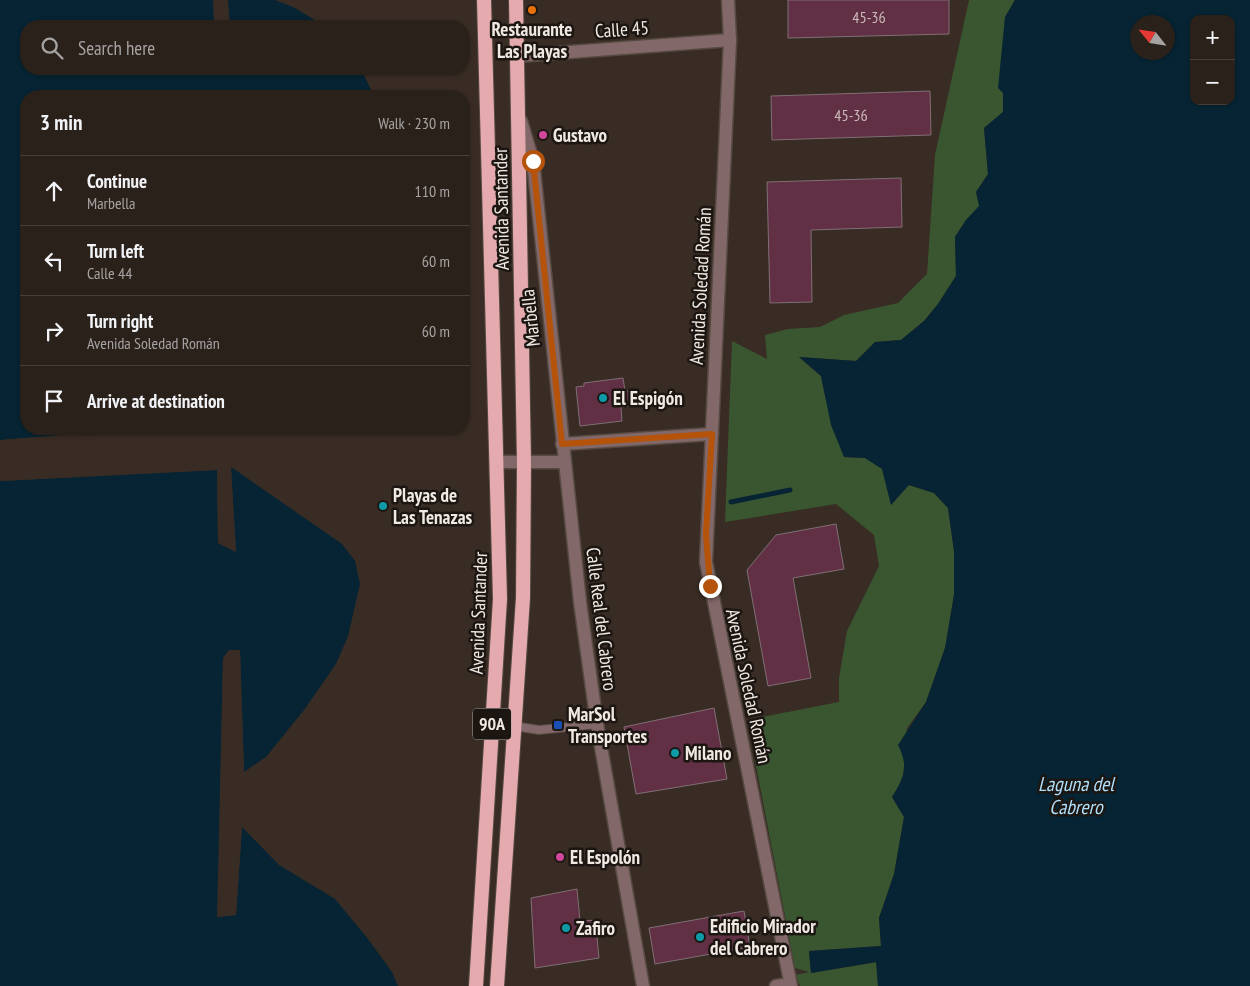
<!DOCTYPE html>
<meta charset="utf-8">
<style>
:root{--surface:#2b211b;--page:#332924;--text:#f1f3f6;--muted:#a6a3a3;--line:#473e3a}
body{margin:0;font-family:"PT Sans Narrow",sans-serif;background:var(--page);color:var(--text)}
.controls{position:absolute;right:15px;top:15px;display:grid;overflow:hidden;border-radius:10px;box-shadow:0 1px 4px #0004}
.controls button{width:45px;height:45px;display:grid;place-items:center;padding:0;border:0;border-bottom:1px solid var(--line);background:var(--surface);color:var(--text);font:25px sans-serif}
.compass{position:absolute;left:1130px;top:15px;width:45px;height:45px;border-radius:50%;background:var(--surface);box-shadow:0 1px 4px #0004;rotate:300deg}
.stop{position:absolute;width:15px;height:15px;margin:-11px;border:4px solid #b45309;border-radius:50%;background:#fff}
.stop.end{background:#b45309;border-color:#fff;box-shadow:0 1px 5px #0008}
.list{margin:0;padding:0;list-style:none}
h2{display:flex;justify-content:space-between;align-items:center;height:65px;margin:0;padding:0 20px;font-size:21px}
h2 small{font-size:16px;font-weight:400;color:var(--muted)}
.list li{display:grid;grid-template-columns:32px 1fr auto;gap:15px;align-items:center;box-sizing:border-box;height:70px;padding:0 20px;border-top:1px solid var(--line)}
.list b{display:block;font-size:19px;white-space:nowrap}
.list p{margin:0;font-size:16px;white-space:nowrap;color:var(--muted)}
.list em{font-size:16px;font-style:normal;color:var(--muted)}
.icon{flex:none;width:28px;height:28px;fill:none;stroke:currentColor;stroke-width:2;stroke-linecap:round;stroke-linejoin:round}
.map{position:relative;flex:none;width:1250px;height:986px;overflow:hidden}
.search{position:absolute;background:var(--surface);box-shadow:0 1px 4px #0004;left:20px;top:20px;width:450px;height:55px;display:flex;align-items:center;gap:12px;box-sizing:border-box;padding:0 18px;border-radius:20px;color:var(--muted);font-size:19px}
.panel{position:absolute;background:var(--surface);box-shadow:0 1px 4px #0004;left:20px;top:90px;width:450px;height:345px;border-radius:20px}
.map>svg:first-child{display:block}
</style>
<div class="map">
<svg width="1250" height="986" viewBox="0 0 1250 986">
<rect width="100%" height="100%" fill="#392c24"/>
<!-- green -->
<path fill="#395631" d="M 969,0 L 1015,0 L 1005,17 L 1003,112 L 984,128 L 988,174 L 976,192 L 980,206 L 966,220 L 955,237 L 956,276 L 938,304 L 924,321 L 901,340 L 875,342 L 856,361 L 799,357 L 821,376 L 824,392 L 844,457 L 865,458 L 909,485 L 934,493 L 948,508 L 954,551 L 954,595 L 945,648 L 926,702 L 907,728 L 903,779 L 892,797 L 904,817 L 894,874 L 879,918 L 881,946 L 809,951 L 811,973 L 877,962 L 878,986 L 800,986 L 795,975 L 809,972 L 795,968 L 753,750 L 752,719 L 839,702 L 839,678 L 847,631 L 879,566 L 874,535 L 836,504 L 725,522 L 732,341 L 767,359 L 765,335 L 788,329 L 820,327 L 844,315 L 898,303 L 927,274 L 935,155 Z"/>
<!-- water -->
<path fill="#062433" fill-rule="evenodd" d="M 0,0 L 213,0 L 214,26 L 26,26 L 26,69 L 361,69 L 374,96 L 26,96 L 26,429 L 141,429 L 0,440 Z
M 228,0 L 275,0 L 293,7 L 325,26 L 230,26 Z
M 1015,0 L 1250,0 L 1250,986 L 878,986 L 876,962 L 811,973 L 809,951 L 881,946 L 879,918 L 894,874 L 904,817 L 892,797 C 904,778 909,766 898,745 L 926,702 L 945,648 L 954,595 L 954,551 L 948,508 L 934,493 L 909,485 L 891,505 L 882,469 L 865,458 L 844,457 L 831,425 L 821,376 L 799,357 L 856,361 L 875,342 L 901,340 L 924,321 L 938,304 L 956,276 L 955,237 L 966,220 L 979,206 L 976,192 L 988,174 L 984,128 L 1003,112 L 1003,93 L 998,88 L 1005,17 ZM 1194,19 L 1231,19 L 1231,101 L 1194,101 ZM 1168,22 L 1168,52 L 1138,52 L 1138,22 Z
M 231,467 L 342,544 L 355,561 L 360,584 L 348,636 L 336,664 L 304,710 L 266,757 L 244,772 L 240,650 L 229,650 L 223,658 L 218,917 L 236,915 L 242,827 L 279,865 L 335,899 L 368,939 L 392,972 L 398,986 L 0,986 L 0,481 L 217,470 L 218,543 L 236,552 Z"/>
<!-- pier -->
<path fill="#392c24" d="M 141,429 L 143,429 L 141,431 L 0,443 L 0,440 Z
M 230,465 L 235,467 L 231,468 L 236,552 L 218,543 L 217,470 L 0,481 L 0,479 L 218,467 L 220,470 L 220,542 L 233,548 Z
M 229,650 L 240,650 L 244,772 L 244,775 L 242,772 L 238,653 L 230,652 L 225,659 L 220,914 L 234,913 L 239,826 L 242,824 L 242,827 L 236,915 L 217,917 L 223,658 Z"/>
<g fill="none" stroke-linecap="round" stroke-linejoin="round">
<!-- stream -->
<path stroke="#062433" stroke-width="5" d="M 731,502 L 790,490"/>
</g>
<!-- building -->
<path fill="#613044" stroke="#806f75" d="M 788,0 L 949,0 L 949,34 L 788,38 Z
M 930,91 L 931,135 L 772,140 L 771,96 Z
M 901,178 L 902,227 L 811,230 L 812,302 L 770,303 L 767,182 Z
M 623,378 L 625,391 L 628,391 L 630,406 L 621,407 L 622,421 L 580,426 L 576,387 L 584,386 L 584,383 Z
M 836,524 L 844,569 L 793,578 L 811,678 L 768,686 L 747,570 L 776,535 Z
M 714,708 L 727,779 L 636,794 L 624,727 Z
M 577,889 L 580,921 L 599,920 L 597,937 L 599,958 L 535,968 L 531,898 Z
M 744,911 L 750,947 L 655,964 L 649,928 Z"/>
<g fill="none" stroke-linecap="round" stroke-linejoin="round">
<!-- service casing -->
<g stroke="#564a42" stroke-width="10">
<path id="service" d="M 514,726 L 539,730 L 597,724"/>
</g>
<!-- minor casing -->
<g stroke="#564a42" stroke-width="15">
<path id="minor" d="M 517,56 L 730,40
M 562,444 L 712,434
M 497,462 L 564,462
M 776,986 L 790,984"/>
</g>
<!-- tertiary casing -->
<g stroke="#564a42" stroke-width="15">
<path id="tertiary" d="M 728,0 L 730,40 L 706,562 L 791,986
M 521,121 L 533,161 L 580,602 L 597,724 L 643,986"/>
</g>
<!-- trunk casing -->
<g stroke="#564a42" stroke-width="16">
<path id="trunk" d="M 476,986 L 500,599 L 484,0
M 497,986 L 523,598 L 524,463 L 516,0"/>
</g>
<!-- service -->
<use href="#service" stroke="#826869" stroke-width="8"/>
<!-- minor -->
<use href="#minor" stroke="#826869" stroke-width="12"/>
<!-- tertiary -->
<use href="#tertiary" stroke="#826869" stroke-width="12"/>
<!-- trunk -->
<use href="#trunk" stroke="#e4aaad" stroke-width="14"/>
</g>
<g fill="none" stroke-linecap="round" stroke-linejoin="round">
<!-- route -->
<path stroke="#b45309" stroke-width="6" d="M 533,161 L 562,444 L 712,434 L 706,534 L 710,586"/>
</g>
<!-- markers -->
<circle fill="#e8710a" stroke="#1c1612" stroke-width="2" cx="532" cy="10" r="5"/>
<g fill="#d1479c" stroke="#1c1612" stroke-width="2">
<circle cx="543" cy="135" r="5"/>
<circle cx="560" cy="857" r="5"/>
</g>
<g fill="#0f9aa8" stroke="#1c1612" stroke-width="2">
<circle cx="603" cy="398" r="5"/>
<circle cx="383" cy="506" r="5"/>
<circle cx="675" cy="753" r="5"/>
<circle cx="566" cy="928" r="5"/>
<circle cx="700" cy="937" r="5"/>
</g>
<rect fill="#1a4fb4" stroke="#1c1612" stroke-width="2" x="553" y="720" width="10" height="10" rx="2.5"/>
<g text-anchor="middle" stroke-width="5" stroke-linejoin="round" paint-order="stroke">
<!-- number labels -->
<g font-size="16" fill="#ccbaba">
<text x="869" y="23">45-36</text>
<text x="851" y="121">45-36</text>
</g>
<!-- shield labels -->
<rect fill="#1c1612" stroke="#b0a9a4" stroke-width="1" x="473" y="708.5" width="38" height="31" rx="4"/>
<g font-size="18" font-weight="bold" fill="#f0e8e2">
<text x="492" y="730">90A</text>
</g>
<!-- poi labels -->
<g font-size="19" font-weight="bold" fill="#f0e8e2" stroke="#1c1612" text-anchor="start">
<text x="532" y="36" text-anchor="middle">Restaurante<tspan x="532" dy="22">Las Playas</tspan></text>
<text x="553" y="142">Gustavo</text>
<text x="613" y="405">El Espigón</text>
<text x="393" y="502">Playas de<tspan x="393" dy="22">Las Tenazas</tspan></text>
<text x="568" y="721">MarSol<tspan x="568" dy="22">Transportes</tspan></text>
<text x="685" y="760">Milano</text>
<text x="570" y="864">El Espolón</text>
<text x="710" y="933">Edificio Mirador<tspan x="710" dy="22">del Cabrero</tspan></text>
<text x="576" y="935">Zafiro</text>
</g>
<!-- street labels -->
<g font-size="19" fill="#f0e8e2" stroke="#1c1612">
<text transform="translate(622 29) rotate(-4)" y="7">Calle 45</text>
<text transform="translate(501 209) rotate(-91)" y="7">Avenida Santander</text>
<text transform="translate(700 286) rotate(-87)" y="7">Avenida Soledad Román</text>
<text transform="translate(530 318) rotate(-96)" y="7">Marbella</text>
<text transform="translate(478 613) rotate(-88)" y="7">Avenida Santander</text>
<text transform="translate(602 619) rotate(83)" y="7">Calle Real del Cabrero</text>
<text transform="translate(749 686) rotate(78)" y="7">Avenida Soledad Román</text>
</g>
<!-- water labels -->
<g font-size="20" font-style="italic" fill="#aedefa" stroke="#1c1612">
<text x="1076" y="791">Laguna del<tspan x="1076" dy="23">Cabrero</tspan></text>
</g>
</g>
</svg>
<div class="controls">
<button>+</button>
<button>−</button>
</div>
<svg class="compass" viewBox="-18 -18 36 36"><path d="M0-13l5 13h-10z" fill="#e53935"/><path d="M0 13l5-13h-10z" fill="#a6a3a3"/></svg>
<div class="stop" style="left:533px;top:161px"></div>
<div class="stop end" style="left:710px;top:586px"></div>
<div class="search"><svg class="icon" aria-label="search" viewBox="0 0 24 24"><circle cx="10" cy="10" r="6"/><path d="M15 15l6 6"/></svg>Search here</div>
<section class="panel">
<h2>3 min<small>Walk · 230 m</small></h2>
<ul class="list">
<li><svg class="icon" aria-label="ahead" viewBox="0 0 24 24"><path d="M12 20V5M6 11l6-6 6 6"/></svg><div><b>Continue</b><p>Marbella</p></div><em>110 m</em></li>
<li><svg class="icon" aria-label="left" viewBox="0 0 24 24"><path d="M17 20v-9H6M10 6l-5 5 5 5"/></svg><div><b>Turn left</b><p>Calle 44</p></div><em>60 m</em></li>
<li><svg class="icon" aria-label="right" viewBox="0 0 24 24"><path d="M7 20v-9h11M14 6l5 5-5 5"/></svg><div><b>Turn right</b><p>Avenida Soledad Román</p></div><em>60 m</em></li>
<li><svg class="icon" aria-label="arrive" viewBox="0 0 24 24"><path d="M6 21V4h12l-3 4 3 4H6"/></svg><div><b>Arrive at destination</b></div></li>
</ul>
</section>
</div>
